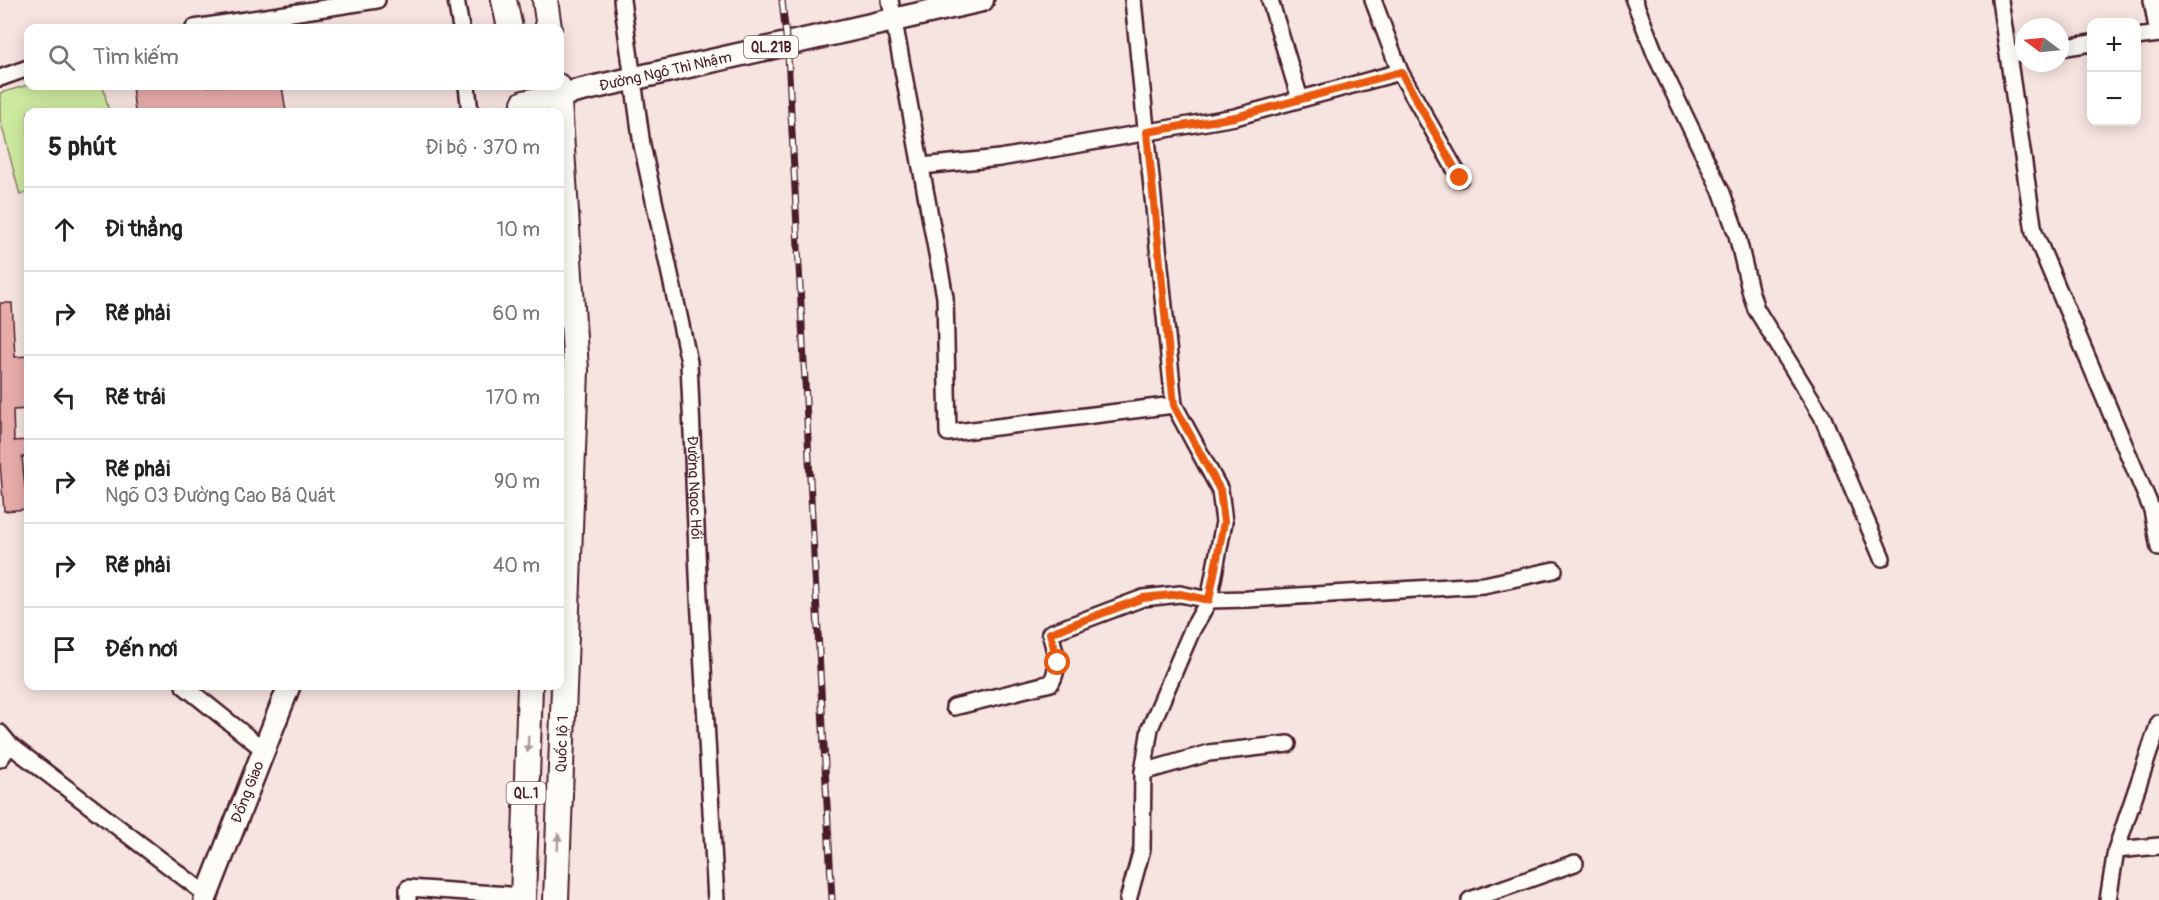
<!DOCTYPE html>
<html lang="vi">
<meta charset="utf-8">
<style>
:root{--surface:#fff;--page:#f2f2f2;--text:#222;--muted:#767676;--line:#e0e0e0}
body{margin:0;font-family:Pangolin,sans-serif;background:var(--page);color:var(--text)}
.controls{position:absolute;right:18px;top:18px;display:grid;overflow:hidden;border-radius:12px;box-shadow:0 3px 15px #0003}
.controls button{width:54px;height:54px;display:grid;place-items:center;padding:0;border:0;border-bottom:2px solid var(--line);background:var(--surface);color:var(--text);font:30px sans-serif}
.compass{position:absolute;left:2015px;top:18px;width:54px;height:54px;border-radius:50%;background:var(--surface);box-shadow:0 3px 15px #0003;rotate:286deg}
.stop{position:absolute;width:18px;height:18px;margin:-14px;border:4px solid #ea580c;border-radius:50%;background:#fff}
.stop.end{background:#ea580c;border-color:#fff;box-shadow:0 2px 6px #0008}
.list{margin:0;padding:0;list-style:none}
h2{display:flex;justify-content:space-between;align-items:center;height:78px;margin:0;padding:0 24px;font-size:26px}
h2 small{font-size:20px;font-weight:400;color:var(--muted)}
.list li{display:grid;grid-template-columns:39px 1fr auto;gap:18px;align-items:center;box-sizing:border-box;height:84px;padding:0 24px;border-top:2px solid var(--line)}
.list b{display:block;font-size:22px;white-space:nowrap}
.list p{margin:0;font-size:20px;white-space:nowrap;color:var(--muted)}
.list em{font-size:20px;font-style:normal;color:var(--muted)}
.icon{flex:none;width:33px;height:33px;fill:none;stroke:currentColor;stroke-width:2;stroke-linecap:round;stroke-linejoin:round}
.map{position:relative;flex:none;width:2159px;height:900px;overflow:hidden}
.search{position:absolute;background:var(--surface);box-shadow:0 3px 15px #0003;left:24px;top:24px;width:540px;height:66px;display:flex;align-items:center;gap:15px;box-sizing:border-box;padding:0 21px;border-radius:12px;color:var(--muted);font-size:22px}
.panel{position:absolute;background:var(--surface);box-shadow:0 3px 15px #0003;left:24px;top:108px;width:540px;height:582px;border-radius:12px}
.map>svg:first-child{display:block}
</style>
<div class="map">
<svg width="2159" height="900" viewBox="0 0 2159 900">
<rect width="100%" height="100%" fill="#f6e4e0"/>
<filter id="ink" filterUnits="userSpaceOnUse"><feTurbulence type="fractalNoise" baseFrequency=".0167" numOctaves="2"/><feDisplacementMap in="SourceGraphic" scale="12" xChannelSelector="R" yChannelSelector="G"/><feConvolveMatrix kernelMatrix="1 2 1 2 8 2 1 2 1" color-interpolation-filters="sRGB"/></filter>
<g filter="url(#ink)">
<!-- green -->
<path fill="#cde9a0" stroke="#8c8466" stroke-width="1.5" d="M 28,85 L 103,86 L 109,112 L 28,112 L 28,192 L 20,195 L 0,119 L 0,93 Z"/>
<!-- building -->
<path fill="#e7acaa" stroke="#4a1f2b" stroke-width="1.5" d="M 132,86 L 282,86 L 286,112 L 135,112 Z
M 0,303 L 12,303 L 15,357 L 28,356 L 28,409 L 13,410 L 14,441 L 28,440 L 28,457 L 22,457 L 27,509 L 4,511 L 0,464 Z"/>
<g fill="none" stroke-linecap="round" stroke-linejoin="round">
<!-- minor casing -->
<g stroke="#4a1f2b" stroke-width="20">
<g id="minor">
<path d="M 456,0 L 461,28"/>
<path id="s1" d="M 622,0 L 642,145 L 689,362 L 699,597 L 716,900"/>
<path d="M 890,0 L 945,297 L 948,433 L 1174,405"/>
<path d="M 1270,0 L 1300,99"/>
<path d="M 1373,0 L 1400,72 L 1460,178"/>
<path d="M 1634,0 L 1656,56 L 1722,193 L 1737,235 L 1750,290 L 1756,309 L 1822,416 L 1882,558"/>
<path d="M 2000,0 L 2034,232 L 2152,510 L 2159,548"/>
<path d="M 2152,0 L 2158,34"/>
<path d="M 194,28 L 377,0"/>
<path d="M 2136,37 L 2159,34"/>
<path d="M 2060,48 L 2092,43"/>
<path d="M 2009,55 L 2024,52"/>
<path d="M 0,78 L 28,68"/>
<path d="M 467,86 L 470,112"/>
<path d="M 922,166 L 1000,158 L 1235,117 L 1400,72"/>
<path d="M 184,686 L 264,750"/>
<path d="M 954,707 L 1051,683 C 1061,665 1055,652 1050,633 L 1143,598 L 1180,594 L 1209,600 L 1248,599 L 1484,585 L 1554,570"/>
<path d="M 0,733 L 10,745 L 207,895"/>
<path d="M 0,759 L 10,745"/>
<path d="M 1143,772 L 1209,753 L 1288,744"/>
<path d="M 2116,850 L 2159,846"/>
<path d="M 408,900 L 408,888 L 523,896"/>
<path d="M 1128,900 L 1142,849 L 1143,772 L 1150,728 L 1192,630 L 1209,600 L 1224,522 L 1220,490 L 1174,405 L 1133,0"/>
<path d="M 1470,900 L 1575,863"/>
<path d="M 2108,900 L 2116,850 L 2159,723"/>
</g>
</g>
<!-- secondary casing -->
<g stroke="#4a1f2b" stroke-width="26">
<g id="secondary">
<path id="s2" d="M 205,900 L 289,686"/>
</g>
</g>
<!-- primary casing -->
<g stroke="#4a1f2b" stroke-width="27">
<g id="primary">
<path id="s3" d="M 560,95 L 982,0"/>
</g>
</g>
<!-- trunk casing -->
<g stroke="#4a1f2b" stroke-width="28">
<g id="trunk">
<path d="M 504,0 L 510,28"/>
<path d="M 545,0 L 549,28"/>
<path d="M 524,103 L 560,95"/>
<path d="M 523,900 L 530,686"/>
<path id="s4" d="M 556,900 L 576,370 L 558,86"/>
</g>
</g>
<!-- minor -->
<use href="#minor" stroke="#fdfcf7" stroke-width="15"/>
<!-- secondary -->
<use href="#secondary" stroke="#fdfcf7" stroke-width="21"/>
<!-- primary -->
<use href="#primary" stroke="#fdfcf7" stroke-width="22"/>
<!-- trunk -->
<use href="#trunk" stroke="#fdfcf7" stroke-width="24"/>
<!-- rail casing -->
<g stroke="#4a1f2b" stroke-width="7">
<path id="rail" d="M 782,0 L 788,55 L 832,900"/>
</g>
<!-- rail -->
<use href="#rail" stroke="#fdfcf7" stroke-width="4.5" stroke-dasharray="14" stroke-linecap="butt"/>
</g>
<!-- one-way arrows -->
<defs><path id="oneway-solid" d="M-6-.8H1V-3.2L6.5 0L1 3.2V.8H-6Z" transform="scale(1.5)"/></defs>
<g fill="#ac999b">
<use href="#oneway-solid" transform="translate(528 744) rotate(92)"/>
<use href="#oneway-solid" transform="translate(558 842) rotate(-88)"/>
</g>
</g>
<g fill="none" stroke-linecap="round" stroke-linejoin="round" filter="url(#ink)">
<!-- route -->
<path stroke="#ea580c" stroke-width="8" d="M 1058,663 L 1050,633 L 1143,598 L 1180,594 L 1209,600 L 1224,522 L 1220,490 L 1174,405 L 1147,132 L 1235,117 L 1401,72 L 1460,178"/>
</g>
<g text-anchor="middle" stroke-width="4.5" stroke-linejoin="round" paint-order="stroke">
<!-- shield labels -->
<g fill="#fdfcf7" stroke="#806168" stroke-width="1.5">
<rect x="744" y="36" width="54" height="22" rx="4.5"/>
<rect x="506.5" y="782" width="39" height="22" rx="4.5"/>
</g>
<g font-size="14" font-weight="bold" fill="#4a1f2b">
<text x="771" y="52">QL.21B</text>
<text x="526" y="798">QL.1</text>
</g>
<!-- street labels -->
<g font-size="15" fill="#4a1f2b" stroke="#fdfcf7">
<text dy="5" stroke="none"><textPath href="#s3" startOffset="108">Đường Ngô Thì Nhậm</textPath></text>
<text dy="5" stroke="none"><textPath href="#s1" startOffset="494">Đường Ngọc Hồi</textPath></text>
<text dy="5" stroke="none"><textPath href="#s4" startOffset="156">Quốc lộ 1</textPath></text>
<text dy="5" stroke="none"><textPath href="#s2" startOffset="116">Đồng Giao</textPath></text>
</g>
</g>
</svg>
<div class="controls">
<button>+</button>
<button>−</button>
</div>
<svg class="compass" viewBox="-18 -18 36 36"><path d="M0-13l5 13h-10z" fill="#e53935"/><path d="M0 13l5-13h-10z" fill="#767676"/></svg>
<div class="stop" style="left:1058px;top:663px"></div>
<div class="stop end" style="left:1460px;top:178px"></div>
<div class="search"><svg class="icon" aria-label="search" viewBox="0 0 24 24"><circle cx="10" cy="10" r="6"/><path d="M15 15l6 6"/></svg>Tìm kiếm</div>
<section class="panel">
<h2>5 phút<small>Đi bộ · 370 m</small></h2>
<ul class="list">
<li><svg class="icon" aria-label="ahead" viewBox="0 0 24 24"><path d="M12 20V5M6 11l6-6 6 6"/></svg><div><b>Đi thẳng</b></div><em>10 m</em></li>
<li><svg class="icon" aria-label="right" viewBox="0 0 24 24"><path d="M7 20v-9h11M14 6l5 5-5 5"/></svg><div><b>Rẽ phải</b></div><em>60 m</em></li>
<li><svg class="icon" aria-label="left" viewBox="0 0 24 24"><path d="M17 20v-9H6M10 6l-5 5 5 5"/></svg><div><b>Rẽ trái</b></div><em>170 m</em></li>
<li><svg class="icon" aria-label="right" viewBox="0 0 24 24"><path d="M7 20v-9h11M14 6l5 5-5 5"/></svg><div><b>Rẽ phải</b><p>Ngõ 03 Đường Cao Bá Quát</p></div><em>90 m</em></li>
<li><svg class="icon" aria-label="right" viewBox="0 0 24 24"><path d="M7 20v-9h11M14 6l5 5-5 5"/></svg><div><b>Rẽ phải</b></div><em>40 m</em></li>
<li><svg class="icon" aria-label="arrive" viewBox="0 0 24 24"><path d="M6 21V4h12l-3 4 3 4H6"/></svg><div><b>Đến nơi</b></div></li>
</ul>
</section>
</div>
